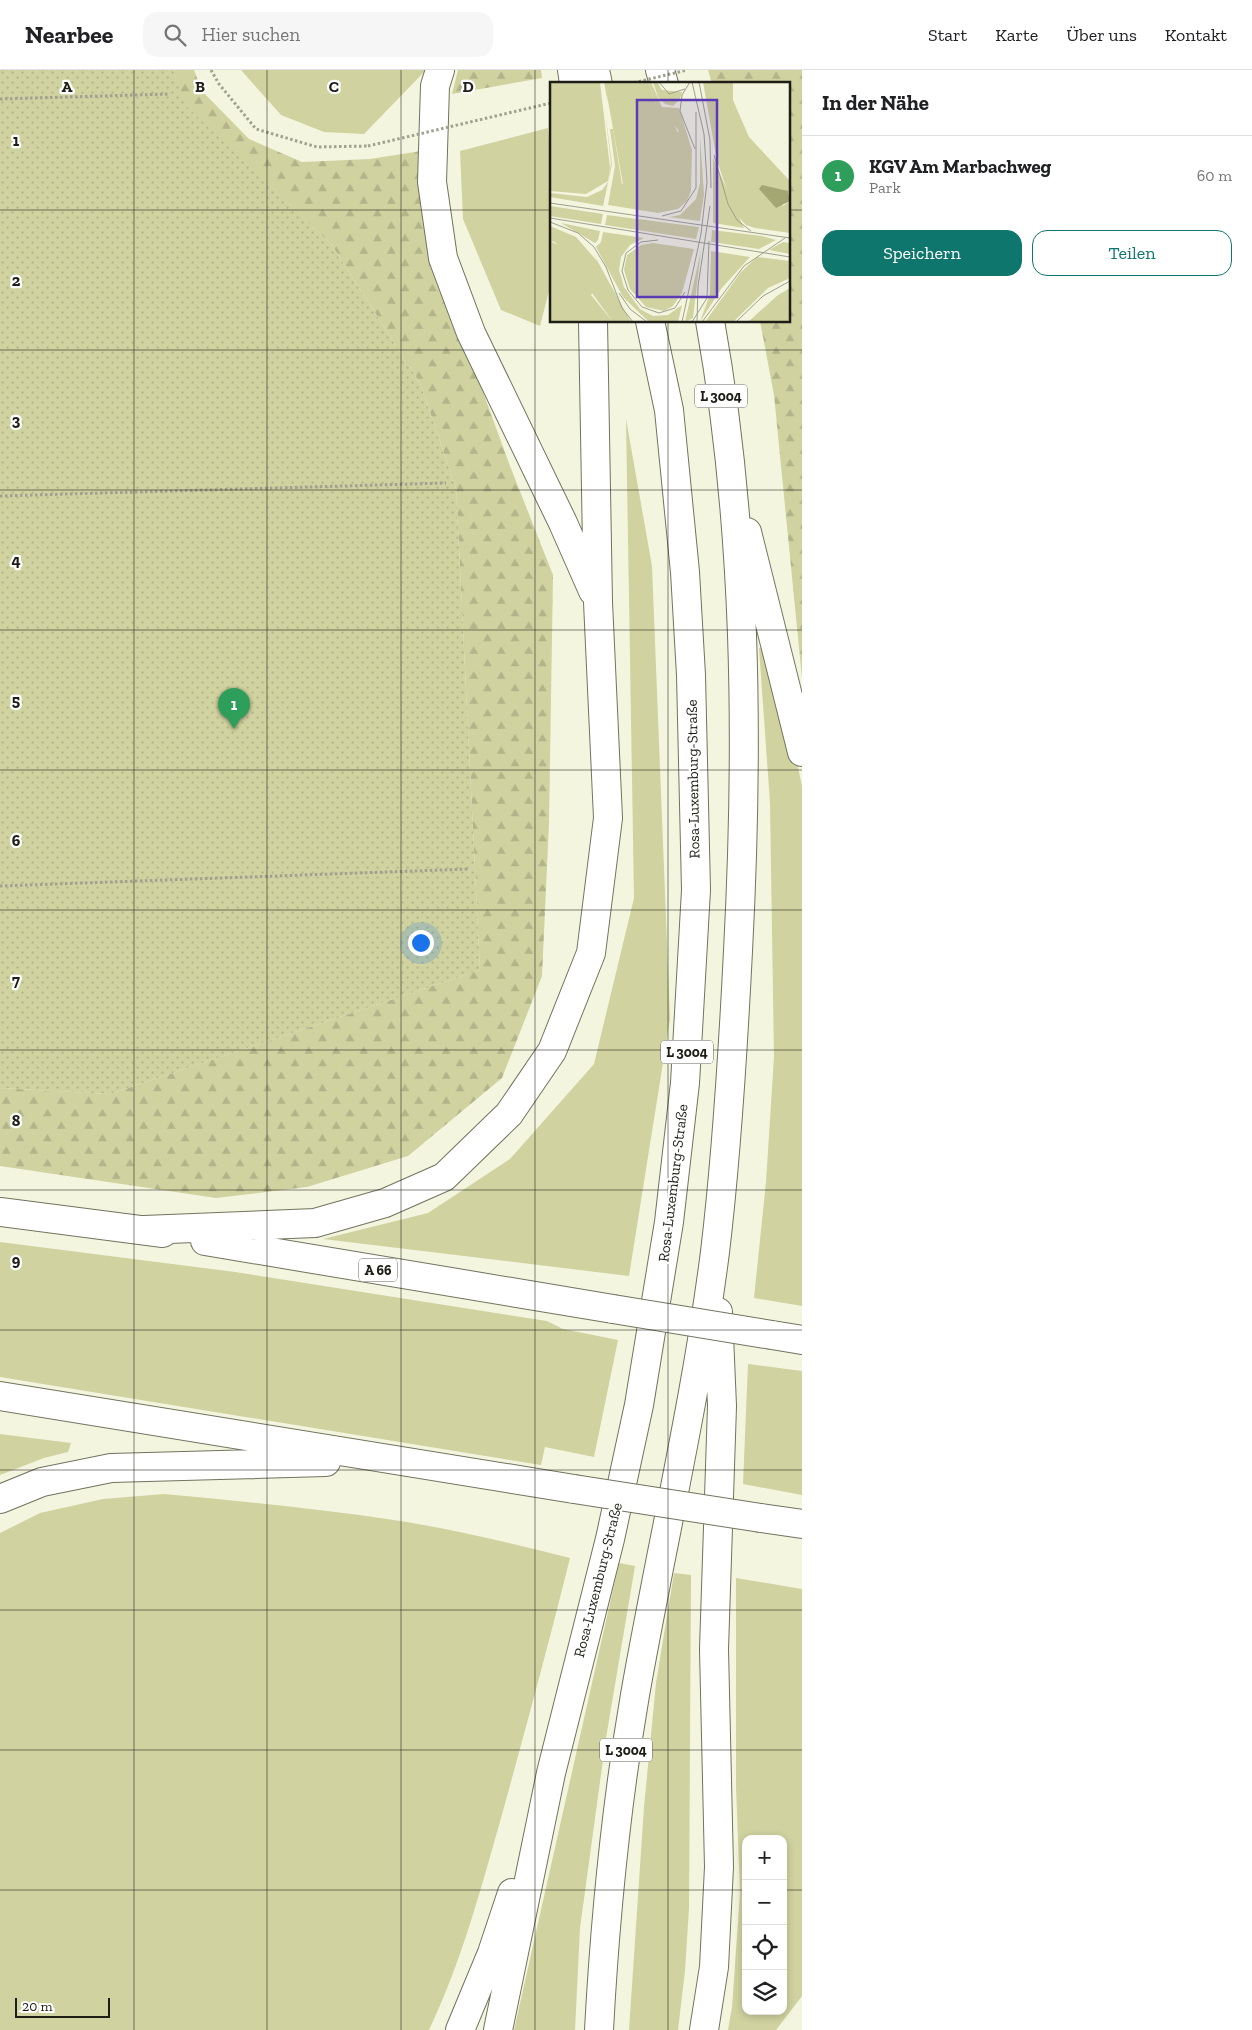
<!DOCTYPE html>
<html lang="de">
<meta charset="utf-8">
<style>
:root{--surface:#fff;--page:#f6f6f6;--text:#202124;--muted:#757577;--line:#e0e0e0;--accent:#0f766e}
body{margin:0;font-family:"Zilla Slab",serif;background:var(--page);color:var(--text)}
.controls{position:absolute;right:15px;bottom:15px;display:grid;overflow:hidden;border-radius:10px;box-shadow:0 2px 8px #0003}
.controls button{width:45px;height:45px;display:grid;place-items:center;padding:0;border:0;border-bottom:1px solid var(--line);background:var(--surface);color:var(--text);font:25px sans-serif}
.scale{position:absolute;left:15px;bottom:12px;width:95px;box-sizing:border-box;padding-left:5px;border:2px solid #1e1e16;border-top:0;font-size:14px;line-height:18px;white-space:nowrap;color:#1e1e16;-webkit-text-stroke:4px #fff;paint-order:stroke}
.you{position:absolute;left:420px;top:872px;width:18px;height:18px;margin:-12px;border:4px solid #fff;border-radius:50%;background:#1a73e8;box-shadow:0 0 0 8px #1a73e833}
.badge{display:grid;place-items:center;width:32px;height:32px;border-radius:50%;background:var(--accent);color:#fff;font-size:16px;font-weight:700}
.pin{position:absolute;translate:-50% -41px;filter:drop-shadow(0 1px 2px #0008)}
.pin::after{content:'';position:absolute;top:26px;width:18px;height:15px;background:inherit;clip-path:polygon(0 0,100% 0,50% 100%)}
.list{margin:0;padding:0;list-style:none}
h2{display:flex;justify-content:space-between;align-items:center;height:65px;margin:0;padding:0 20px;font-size:21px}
h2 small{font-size:16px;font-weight:400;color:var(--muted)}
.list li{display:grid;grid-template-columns:32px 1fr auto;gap:15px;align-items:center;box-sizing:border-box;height:80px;padding:0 20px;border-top:1px solid var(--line)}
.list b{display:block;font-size:19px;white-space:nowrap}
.list p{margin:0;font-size:16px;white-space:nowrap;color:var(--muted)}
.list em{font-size:16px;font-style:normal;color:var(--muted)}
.actions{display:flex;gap:10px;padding:15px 20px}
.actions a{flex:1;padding:11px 0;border:1px solid var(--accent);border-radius:15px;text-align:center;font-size:18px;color:var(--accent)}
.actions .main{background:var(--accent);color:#fff}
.icon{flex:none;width:28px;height:28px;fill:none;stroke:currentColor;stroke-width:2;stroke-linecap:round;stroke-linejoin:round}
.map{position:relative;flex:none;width:802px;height:1960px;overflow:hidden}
header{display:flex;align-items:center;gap:30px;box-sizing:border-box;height:70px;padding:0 25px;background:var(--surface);border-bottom:1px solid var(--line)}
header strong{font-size:24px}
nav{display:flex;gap:28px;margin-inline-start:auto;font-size:18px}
.search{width:350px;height:45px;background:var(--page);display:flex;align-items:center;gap:12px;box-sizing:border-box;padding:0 18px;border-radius:15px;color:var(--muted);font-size:19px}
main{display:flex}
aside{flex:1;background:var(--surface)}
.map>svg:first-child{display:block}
</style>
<header>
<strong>Nearbee</strong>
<div class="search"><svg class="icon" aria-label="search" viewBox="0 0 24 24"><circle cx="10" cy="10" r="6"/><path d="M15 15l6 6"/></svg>Hier suchen</div>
<nav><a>Start</a><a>Karte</a><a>Über uns</a><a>Kontakt</a></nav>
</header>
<main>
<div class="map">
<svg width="802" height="1960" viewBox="0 0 802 1960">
<defs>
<pattern id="forest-firs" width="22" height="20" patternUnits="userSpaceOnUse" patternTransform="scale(1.25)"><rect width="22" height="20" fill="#d0d2a0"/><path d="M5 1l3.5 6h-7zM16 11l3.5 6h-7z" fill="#b2b489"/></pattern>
<pattern id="garden-dots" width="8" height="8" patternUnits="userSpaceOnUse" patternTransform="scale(1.25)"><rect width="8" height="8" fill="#d0d2a0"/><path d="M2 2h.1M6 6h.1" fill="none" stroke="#b2b489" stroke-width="1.8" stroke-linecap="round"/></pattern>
</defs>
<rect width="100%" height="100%" fill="#f4f5de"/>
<!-- green -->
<path fill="#d0d2a0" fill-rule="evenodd" d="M 241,0 L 426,0 L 364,64 L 324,62 L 281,45 Z
M 548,58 L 551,97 L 551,213 L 540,256 L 501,240 L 463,149 L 460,81 Z
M 626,349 L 652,496 L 670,949 L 629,1206 L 323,1169 L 428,1143 L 510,1089 L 594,994 L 634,828 Z
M 772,576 L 802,716 L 802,1236 L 754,1228 L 766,1112 L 774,987 L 770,733 L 759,578 Z
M 0,1172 L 235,1202 L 547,1251 L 563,1259 L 618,1270 L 594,1387 L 545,1377 L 541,1395 L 0,1307 Z
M 748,1294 L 802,1301 L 802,1425 L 743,1414 Z
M 0,1364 L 71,1373 L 68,1382 L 44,1388 L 0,1405 Z
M 164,1424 C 239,1431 313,1438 387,1449 C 449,1458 510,1473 570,1488 C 549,1573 526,1657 503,1741 C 482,1815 462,1891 429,1960 L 0,1960 L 0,1463 L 40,1443 L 103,1429 Z
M 619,1493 L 635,1496 L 606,1668 L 580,1858 L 575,1960 L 514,1960 Z
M 674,1503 L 691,1505 L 689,1838 L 685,1901 L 678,1960 L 629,1960 L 644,1737 L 656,1613 Z
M 736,1508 L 802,1519 L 802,1926 L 776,1960 L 728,1960 L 732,1937 L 740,1823 L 736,1717 ZM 746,1769 L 783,1769 L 783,1941 L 746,1941 Z"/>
<!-- forest -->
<path fill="url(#forest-firs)" d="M 173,0 L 194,0 L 202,21 L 249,69 L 302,92 L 370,89 L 421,81 L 437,196 L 510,396 L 553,505 L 549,753 L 542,906 L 502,1008 L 408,1086 L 307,1117 L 216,1128 L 0,1096 L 0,1018 L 110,1024 L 480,900 L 456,418 L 420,313 L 331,174 L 185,36 Z
M 458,0 L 541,0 L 542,8 L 452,24 Z
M 708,0 L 802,0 L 802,608 L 774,325 L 760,251 L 788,251 L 788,14 L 712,14 Z"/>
<!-- garden -->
<path fill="url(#garden-dots)" d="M 0,0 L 173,0 L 186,36 L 331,174 L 420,313 L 456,418 L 480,900 L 110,1024 L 0,1018 Z"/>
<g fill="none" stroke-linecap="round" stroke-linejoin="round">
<!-- highway casing -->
<g stroke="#72735f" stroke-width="30">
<path id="highway" d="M 440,0 L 435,16 L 432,112 L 443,188 L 471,263 L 563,453 L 593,521
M 572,0 L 574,14
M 595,0 L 598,14
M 660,0 L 664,14
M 747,462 L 802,682
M 0,1142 L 163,1163
M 144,1160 L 315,1153 L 385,1133 L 444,1107 L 509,1044 L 552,981 L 591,883 L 608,748 L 598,532 L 593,251
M 205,1171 L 613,1239
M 772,1265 L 802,1270
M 0,1326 L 574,1419
M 0,1429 L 42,1412 L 111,1398 L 326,1392
M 761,1448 L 802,1454
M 460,1960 L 492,1883 L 512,1823
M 498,1960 L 551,1703 L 610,1469 L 639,1335 L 669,1152 L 685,1013 L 696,820 L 691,605 L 685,502 L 669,340 L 650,251
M 599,1960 C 605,1848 616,1736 635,1625 C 661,1477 696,1331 715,1182 C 727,1082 733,981 738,881 C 749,672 747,457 710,251
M 704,1960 L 714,1897 L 719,1797 L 714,1579 L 722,1336 L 718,1242"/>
</g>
<!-- path -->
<path stroke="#a0a190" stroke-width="3" stroke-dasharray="2.5 2.5" stroke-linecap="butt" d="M 211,0 L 219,14 L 256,59 L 317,77 L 368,76
M 0,29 L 170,24
M 0,426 L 446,413
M 0,816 L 469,799"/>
<!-- highway -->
<use href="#highway" stroke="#fff" stroke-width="28"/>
<!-- highway-bridge casing -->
<g stroke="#72735f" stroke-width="30" stroke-linecap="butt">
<path id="highway-bridge" d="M 613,1239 L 772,1265
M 574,1419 L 761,1448"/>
</g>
<!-- path-bridge -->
<path stroke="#a0a190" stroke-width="3" stroke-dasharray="2.5 2.5" stroke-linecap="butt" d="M 629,14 L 687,0
M 368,76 L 551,33"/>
<!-- highway-bridge -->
<use href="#highway-bridge" stroke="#fff" stroke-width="28"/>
</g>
<!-- grid -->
<path fill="none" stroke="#1e1e16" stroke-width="1" stroke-opacity="0.55" d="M 134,0 L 134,1960M 267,0 L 267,1960M 401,0 L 401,1960M 535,0 L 535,1960M 668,0 L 668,14M 0,140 L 551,140M 788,140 L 802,140M 668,251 L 668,1960M 0,280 L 802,280M 0,420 L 802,420M 0,560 L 802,560M 0,700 L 802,700M 0,840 L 802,840M 0,980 L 802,980M 0,1120 L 802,1120M 0,1260 L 802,1260M 0,1400 L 802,1400M 0,1540 L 802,1540M 0,1680 L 802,1680M 0,1820 L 746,1820M 783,1820 L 802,1820"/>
<g text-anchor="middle" stroke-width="4.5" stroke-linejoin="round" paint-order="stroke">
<!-- shield labels -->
<g fill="#fff" stroke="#62625c" stroke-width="1">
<rect x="695" y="314.5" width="52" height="23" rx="4"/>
<rect x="661" y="970.5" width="52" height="23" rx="4"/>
<rect x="359" y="1188.5" width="38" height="23" rx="4"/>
<rect x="600" y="1668.5" width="52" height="23" rx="4"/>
</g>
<g font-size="14" font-weight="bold" fill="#1e1e16">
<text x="721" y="331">L 3004</text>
<text x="687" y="987">L 3004</text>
<text x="378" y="1205">A 66</text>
<text x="626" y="1685">L 3004</text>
</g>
<!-- street labels -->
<g font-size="15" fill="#1e1e16" stroke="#fff">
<text transform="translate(693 709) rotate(-91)" y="5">Rosa-Luxemburg-Straße</text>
<text transform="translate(673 1113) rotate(-83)" y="5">Rosa-Luxemburg-Straße</text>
<text transform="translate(598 1510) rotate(-76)" y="5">Rosa-Luxemburg-Straße</text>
</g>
</g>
<!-- overview -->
<g transform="translate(550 12)">
<rect width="240" height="240" fill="#f4f5de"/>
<path d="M 103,0 L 107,0 L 112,8 L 132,10 L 130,17 L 123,24 L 115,22 L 108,15 ZM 55,29 L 62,82 L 53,124 L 0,115 L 0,111 L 37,115 L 52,108 L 58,100 L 61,81 ZM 150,53 L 154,113 L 150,139 L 119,135 L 130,133 L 146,117 L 150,101 ZM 163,76 L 194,146 L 163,141 ZM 0,124 L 53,132 L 51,142 L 0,134 ZM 57,133 L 149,145 L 146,157 L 55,143 ZM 11,141 L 50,149 L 48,158 L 45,161 ZM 0,144 L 26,155 L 47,179 L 43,171 L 81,240 L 63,240 L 5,160 L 0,159 ZM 162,148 L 212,154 L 226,158 L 209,167 L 161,160 ZM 53,150 L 94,156 L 80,163 L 71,175 L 69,188 L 74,205 L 90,227 L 103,234 L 118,233 L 132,223 L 128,240 L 98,239 L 73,215 L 46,165 L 51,160 ZM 233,160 L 240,161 L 240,172 L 219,168 ZM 103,161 L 144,167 L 132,211 L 123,224 L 114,229 L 96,225 L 80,207 L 74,188 L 77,173 L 91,163 ZM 151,168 L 143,236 L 135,240 ZM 161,169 L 200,175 L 171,207 L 150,240 L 160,212 ZM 207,175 L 240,179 L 240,196 L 218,206 L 183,240 L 155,240 L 191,190 Z" fill="#d0d2a0"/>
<path d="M 54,0 L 101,0 L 112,25 L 129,26 L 142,68 L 141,109 L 137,119 L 128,127 L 108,131 L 58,123 L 65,84 L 60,47 L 63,47 L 72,102 L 129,49 L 105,21 L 99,1 L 56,2 L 58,21 ZM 153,0 L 183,0 L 183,18 L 199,55 L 240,99 L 240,111 L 212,104 L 233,124 L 240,119 L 240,151 L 205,146 L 196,143 L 185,131 L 167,79 ZM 240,206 L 240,240 L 198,240 L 228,213 Z" fill="#d0d2a0"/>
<path d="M 0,0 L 50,0 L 60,86 L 58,99 L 36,112 L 0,109 ZM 99,1 L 105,21 L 120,35 L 133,60 L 135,108 L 98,121 L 76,119 L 55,2 ZM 0,159 L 20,169 L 47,205 L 41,213 L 63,240 L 0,240 Z" fill="#d0d2a0"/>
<path d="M 212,103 L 238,109 L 240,119 L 226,126 L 209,107 Z" fill="#a5a772"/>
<path fill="none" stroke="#9e9f8e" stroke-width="1" d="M 109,0 L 119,12 L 135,7M 140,0 L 132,13 L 130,29 L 145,67M 149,0 L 160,58 L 161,106M 164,73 L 178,122 L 187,138 L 201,149M 0,121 L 240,156M 112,134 L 131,129 L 146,106 L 146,30M 0,136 L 240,175M 0,140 L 28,151 L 44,165 L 56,185 L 72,226 L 83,240M 108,158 L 91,160 L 76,171 L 72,189 L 78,208 L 92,225 L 109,231 L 125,226 L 135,210M 69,211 L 80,227 L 97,240M 132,240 L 151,152 L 157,100 L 154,52 L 142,0M 142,240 L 157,216 L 159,159M 147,240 L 148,204 L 160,124M 152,240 L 194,184 L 235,156M 186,240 L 213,214 L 240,199"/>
<path fill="#5b3bb3" fill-opacity="0.15" stroke="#5b3bb3" stroke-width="2.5" d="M 87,18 L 167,18 L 167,215 L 87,215 Z"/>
<rect width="240" height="240" fill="none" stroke="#1e1e16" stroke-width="2.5"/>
</g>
<g font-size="16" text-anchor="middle" font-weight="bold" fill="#1e1e16" stroke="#fff" stroke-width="4.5" stroke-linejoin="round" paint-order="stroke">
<text x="67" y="22">A</text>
<text x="200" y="22">B</text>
<text x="334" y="22">C</text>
<text x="468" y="22">D</text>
<text x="16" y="76">1</text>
<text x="16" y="216">2</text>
<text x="16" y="356">3</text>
<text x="16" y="496">4</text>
<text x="16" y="636">5</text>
<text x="16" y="776">6</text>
<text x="16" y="916">7</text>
<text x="16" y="1056">8</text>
<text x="16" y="1196">9</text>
</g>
</svg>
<div class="controls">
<button>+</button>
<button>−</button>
<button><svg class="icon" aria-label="locate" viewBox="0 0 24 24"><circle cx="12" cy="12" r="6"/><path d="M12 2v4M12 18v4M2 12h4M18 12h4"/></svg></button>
<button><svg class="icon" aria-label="layers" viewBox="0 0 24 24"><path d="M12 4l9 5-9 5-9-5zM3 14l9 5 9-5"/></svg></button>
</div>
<div class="scale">20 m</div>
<div class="you"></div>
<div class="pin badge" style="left:234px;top:659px;background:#2e9e5b">1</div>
</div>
<aside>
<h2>In der Nähe<small></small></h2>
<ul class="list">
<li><span class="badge" style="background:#2e9e5b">1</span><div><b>KGV Am Marbachweg</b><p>Park</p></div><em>60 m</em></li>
</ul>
<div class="actions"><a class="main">Speichern</a><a>Teilen</a></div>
</aside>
</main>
